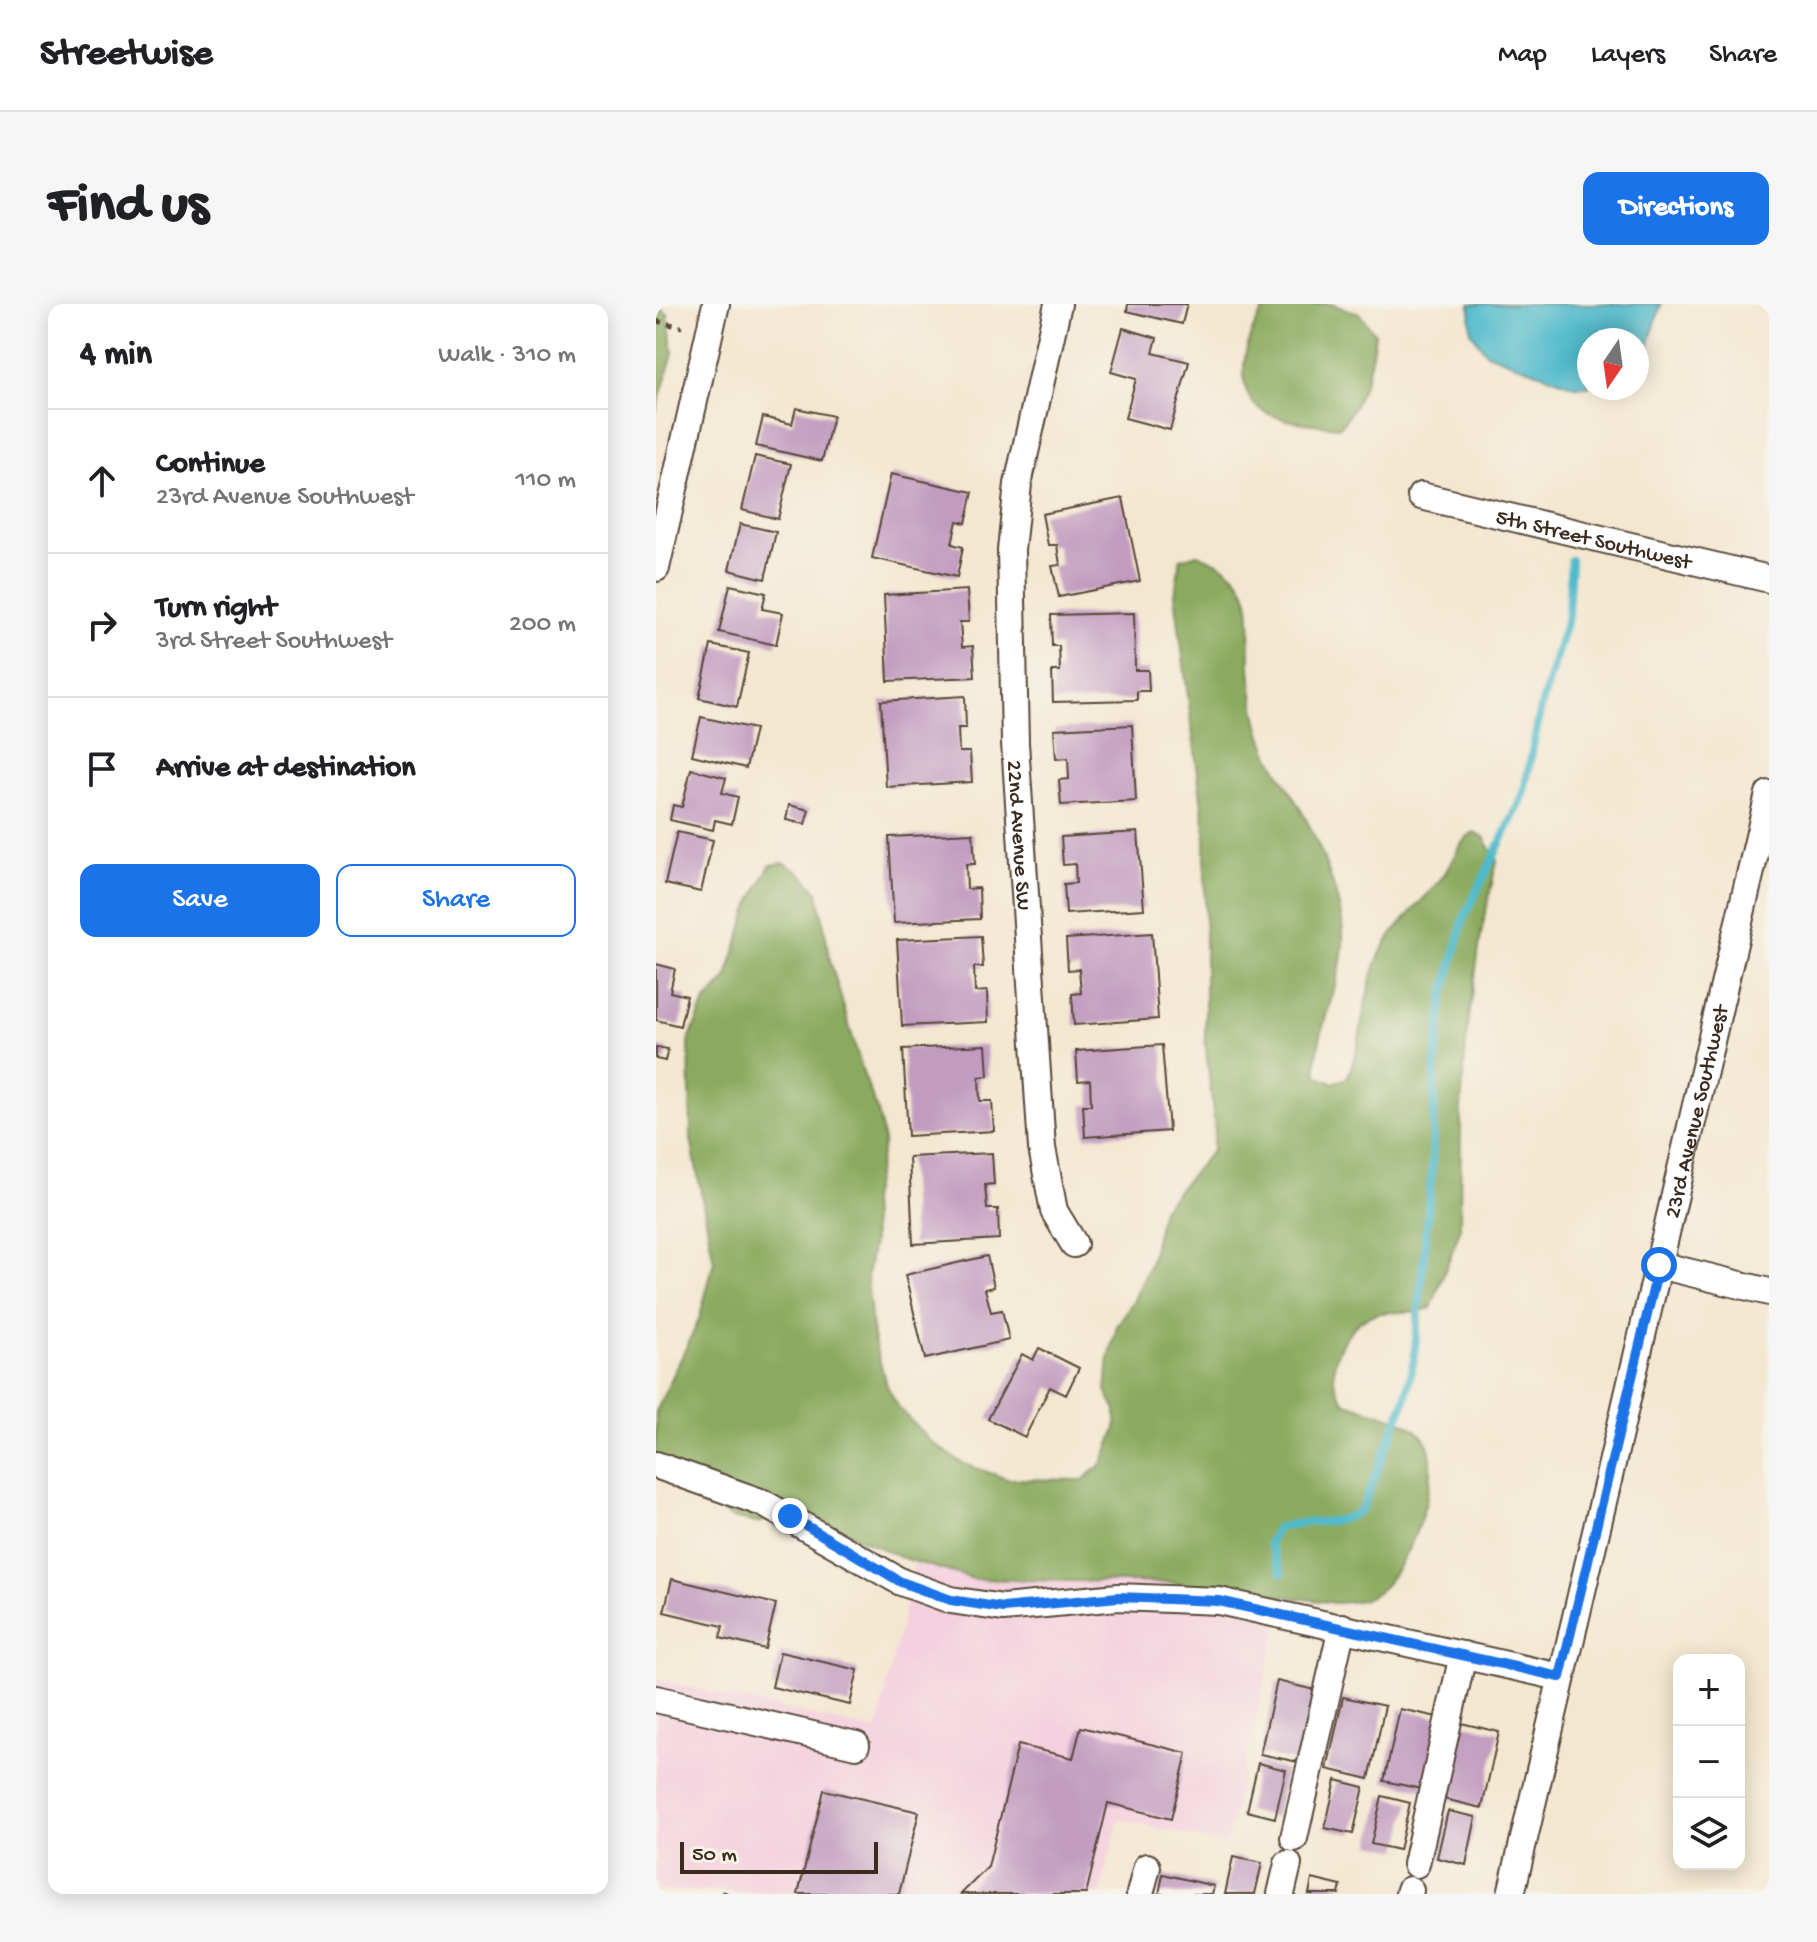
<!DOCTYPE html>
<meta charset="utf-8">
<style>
:root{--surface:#fff;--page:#f6f6f6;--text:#202124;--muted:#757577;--line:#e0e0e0;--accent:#1a73e8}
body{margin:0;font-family:"Gochi Hand",sans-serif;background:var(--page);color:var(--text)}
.controls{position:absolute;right:24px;bottom:24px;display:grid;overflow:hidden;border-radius:16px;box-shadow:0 4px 20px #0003}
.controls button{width:72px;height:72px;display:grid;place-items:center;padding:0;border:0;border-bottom:2px solid var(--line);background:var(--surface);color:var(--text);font:40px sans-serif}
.compass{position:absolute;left:921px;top:24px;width:72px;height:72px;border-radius:50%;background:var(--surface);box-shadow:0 4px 20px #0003;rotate:193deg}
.scale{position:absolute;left:24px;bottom:20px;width:198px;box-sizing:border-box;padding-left:8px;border:4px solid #3b2a1e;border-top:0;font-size:22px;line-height:28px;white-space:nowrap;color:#3b2a1e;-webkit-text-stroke:6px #f7f3e8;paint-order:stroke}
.stop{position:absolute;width:24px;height:24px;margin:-18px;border:6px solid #1a73e8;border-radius:50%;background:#fff}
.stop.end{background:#1a73e8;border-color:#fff;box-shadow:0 2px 8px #0008}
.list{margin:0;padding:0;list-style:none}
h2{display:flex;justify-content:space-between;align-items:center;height:104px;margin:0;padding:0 32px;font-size:34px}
h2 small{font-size:26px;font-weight:400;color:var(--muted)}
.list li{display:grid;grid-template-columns:52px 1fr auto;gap:24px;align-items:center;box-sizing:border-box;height:144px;padding:0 32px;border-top:2px solid var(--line)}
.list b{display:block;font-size:30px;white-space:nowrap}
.list p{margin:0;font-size:26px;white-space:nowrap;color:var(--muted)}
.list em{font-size:26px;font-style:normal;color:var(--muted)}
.actions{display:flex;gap:16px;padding:24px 32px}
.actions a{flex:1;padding:18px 0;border:2px solid var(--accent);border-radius:16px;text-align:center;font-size:28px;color:var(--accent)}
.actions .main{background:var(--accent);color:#fff}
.icon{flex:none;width:44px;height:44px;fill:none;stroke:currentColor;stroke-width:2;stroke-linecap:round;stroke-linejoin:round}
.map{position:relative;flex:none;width:1113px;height:1590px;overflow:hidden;border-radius:16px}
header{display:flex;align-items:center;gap:48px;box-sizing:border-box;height:112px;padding:0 40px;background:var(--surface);border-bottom:2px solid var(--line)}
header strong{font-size:38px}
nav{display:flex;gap:44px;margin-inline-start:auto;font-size:28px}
.intro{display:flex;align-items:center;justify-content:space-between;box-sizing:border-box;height:192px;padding:0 48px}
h1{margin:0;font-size:56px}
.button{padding:20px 36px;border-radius:16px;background:var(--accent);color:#fff;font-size:28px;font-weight:700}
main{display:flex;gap:48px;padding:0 48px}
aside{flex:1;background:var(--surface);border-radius:16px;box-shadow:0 4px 20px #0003}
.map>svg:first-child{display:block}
</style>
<header>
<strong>Streetwise</strong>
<nav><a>Map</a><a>Layers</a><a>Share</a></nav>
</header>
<div class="intro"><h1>Find us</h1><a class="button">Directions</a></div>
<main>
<aside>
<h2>4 min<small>Walk · 310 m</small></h2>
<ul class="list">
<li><svg class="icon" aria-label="ahead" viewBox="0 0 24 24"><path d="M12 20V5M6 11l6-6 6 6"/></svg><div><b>Continue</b><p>23rd Avenue Southwest</p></div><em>110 m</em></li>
<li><svg class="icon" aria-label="right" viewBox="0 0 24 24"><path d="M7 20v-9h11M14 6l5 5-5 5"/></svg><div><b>Turn right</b><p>3rd Street Southwest</p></div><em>200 m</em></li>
<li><svg class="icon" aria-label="arrive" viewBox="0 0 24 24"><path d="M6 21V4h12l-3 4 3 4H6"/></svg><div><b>Arrive at destination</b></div></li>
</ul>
<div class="actions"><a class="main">Save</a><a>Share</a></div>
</aside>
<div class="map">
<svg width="1113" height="1590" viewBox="0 0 1113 1590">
<rect width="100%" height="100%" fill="#f7f3e8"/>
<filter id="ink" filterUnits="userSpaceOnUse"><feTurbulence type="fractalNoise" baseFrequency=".0125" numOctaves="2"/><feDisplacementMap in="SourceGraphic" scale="16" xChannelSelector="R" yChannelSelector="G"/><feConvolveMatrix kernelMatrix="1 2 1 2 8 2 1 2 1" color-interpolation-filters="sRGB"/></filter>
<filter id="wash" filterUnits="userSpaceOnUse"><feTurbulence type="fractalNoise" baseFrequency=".006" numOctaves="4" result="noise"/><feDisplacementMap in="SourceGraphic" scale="32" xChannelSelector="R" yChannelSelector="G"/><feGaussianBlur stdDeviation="1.8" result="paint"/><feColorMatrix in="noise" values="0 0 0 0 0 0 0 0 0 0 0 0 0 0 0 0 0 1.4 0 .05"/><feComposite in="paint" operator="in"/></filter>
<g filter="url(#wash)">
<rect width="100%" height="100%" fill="#f3e7d0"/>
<!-- built -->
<path fill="#f4cfde" d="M 267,1222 L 625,1308 L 570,1541 L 463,1515 L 444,1590 L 0,1587 L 0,1375 L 221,1427 Z"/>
<!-- forest -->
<path fill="#8aaa5e" stroke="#626a3e" stroke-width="2" d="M 614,0 L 675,0 L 703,9 L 719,30 C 714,66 707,95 684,123 C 661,121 618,118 600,102 C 575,81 593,17 614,0 Z
M 0,2 L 12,10 L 17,49 L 0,107 Z
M 541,250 C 551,254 565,259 573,266 C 603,289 592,331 594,363 C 596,389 600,416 609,440 C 617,462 630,479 641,499 C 660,531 686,593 687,630 C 689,679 657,724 661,772 L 677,779 L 691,774 C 707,738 706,697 720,660 C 732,627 765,600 787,572 C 799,556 800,539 818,528 L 828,533 L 841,556 L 825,630 L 811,728 L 805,802 L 804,926 L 775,1004 C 757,1010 743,1007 725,1009 C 697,1012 675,1048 678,1075 C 679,1083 685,1091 688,1098 C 712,1108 757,1114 770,1137 C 789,1170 751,1268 721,1288 C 707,1298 695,1298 680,1299 L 521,1279 L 318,1275 L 244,1253 L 146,1207 L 101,1219 L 76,1214 L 0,1169 L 0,1108 L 43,1016 L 58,958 L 35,835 L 33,736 L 49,698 L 70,676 L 94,601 L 114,561 L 128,559 L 144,568 L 162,588 L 174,656 L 207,769 L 222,808 L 228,837 L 215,896 L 217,938 L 211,973 L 217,1033 L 230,1080 L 242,1103 L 274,1137 L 306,1159 L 351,1175 L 427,1176 L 446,1160 L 460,1125 L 460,1106 L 450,1087 L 453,1054 L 461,1022 L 478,996 L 494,960 L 506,905 L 556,847 L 559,827 L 549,736 L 549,525 L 519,291 L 524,255 Z"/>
<!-- water -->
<path fill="#4fbacb" stroke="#457274" stroke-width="2" d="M 814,0 L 1005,0 L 981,80 L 981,36 L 933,36 L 933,82 L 919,82 L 830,49 L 815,28 Z"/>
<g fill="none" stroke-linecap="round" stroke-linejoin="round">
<!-- stream -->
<path stroke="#4fbacb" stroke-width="8" d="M 626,1269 L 613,1239 L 620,1225 C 649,1212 680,1226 706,1205 L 749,1097 L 758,1055 L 776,866 L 779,766 L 787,696 L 808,614 L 867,492 L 885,403 L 912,312 L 915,256"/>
</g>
<g id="blocks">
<!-- building -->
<path fill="#c19bc0" d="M 472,0 L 531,0 L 526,20 L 471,7 Z
M 467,24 L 501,34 L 497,49 L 533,58 L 514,126 L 469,114 L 480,75 L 455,68 Z
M 140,104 L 177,112 L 166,157 L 100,142 L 107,113 L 136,120 Z
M 99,152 L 135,160 L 122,215 L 86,206 Z
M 235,170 L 317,188 L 310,219 L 301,217 L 296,240 L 307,243 L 301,273 L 216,254 Z
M 467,194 L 484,277 L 403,293 L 396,262 L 404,261 L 401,241 L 392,241 L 386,210 Z
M 84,220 L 120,228 L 109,275 L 73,266 Z
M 74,281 L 110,289 L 106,305 L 127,309 L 120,341 L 63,328 Z
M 311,286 L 313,318 L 304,318 L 306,343 L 317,342 L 319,373 L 232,377 L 228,291 Z
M 478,309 L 479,366 L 492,366 L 493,387 L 481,387 L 481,396 L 397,398 L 396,367 L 404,367 L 403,342 L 396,342 L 395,311 Z
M 55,341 L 93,349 L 81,403 L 43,394 Z
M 309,392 L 310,424 L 302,424 L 303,448 L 314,448 L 316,478 L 230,483 L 225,397 Z
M 45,413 L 99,425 L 90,464 L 36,451 Z
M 476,421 L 480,497 L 405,501 L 403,476 L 413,475 L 412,454 L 400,455 L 398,425 Z
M 35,465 L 70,474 L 66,489 L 82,493 L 76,520 L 59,516 L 57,526 L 14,516 L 17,501 L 26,503 Z
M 133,501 L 153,506 L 149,520 L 130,516 Z
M 21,528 L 57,536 L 45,588 L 9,580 Z
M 482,528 L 488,605 L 410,610 L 408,580 L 420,579 L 419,560 L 407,561 L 405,533 Z
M 317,529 L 319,560 L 310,560 L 311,585 L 323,584 L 324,615 L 238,619 L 233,533 Z
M 496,629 L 502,715 L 418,721 L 416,690 L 425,689 L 423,665 L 412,666 L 410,635 Z
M 325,632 L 327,663 L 318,663 L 319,688 L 331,687 L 332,718 L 246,722 L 241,636 Z
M 0,660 L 19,665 L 14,688 L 31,692 L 24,722 L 0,716 Z
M 330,741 L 332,772 L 323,773 L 324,797 L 336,797 L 338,827 L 252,832 L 247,745 Z
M 506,741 L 513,827 L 429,833 L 427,801 L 435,801 L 434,776 L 422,777 L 420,747 Z
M 0,743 L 12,745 L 9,757 L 0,755 Z
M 336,849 L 338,880 L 329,881 L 331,905 L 342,905 L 343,935 L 257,940 L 253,853 Z
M 331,952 L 338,983 L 329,985 L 335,1008 L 346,1006 L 353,1036 L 269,1055 L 249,971 Z
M 383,1044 L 423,1064 L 410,1091 L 394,1083 L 369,1133 L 332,1115 L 366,1050 L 377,1056 Z
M 16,1275 L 120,1300 L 109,1345 L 64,1334 L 67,1322 L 8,1308 Z
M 124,1348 L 202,1366 L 194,1401 L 116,1383 Z
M 621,1377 L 663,1387 L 647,1459 L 604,1450 Z
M 687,1393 L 729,1402 L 713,1475 L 671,1465 Z
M 744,1405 L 786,1414 L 770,1486 L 728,1477 Z
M 805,1419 L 843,1428 L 826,1504 L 788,1495 Z
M 425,1423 L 531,1449 L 515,1515 L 452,1499 L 430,1590 L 305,1590 L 332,1563 L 362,1441 L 417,1454 Z
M 602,1459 L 630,1466 L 619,1514 L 591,1507 Z
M 680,1476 L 708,1483 L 697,1530 L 669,1524 Z
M 168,1486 L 263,1508 L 243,1590 L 142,1590 Z
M 726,1492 L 754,1499 L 743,1546 L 715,1540 Z
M 792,1507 L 820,1513 L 810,1561 L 781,1554 Z
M 577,1553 L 606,1559 L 599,1590 L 569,1590 Z
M 507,1570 L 558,1582 L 556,1590 L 503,1590 Z
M 656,1575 L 685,1582 L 683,1590 L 653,1590 Z"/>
</g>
</g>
<g filter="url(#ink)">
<use href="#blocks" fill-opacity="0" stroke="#574639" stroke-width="2"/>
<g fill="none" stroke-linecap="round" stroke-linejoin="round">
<!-- minor casing -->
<g stroke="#574639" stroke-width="30">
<g id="minor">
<path id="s1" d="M 402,0 L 362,180 L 355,246 L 359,439 L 386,844 L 398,907 L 418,940"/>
<path id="s2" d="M 765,192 L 1113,275"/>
<path d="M 0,264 L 60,0"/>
<path d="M 1003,961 L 1113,988"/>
<path d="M 0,1161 L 107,1199 L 245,1278 L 295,1296 L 347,1304 L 462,1293 L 563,1297 L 904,1373"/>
<path d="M 0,1395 L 200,1441"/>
<path d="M 638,1534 L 686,1323"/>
<path d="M 760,1560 L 807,1351"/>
<path d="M 484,1590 L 491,1563"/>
<path d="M 625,1590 L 632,1560"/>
<path d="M 753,1590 L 754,1586"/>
<path id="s3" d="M 855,1590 L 1113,490"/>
</g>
</g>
<!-- path -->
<path stroke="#574639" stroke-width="5" stroke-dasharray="6 6" stroke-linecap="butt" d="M 0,17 L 26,23
M 68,1590 L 69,1587"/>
<!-- minor -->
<use href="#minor" stroke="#fff" stroke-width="26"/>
</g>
</g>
<g fill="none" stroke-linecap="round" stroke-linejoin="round" filter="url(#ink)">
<!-- route -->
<path stroke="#1a73e8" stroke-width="10" d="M 134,1212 L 245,1278 L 295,1296 L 347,1304 L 462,1293 L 563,1297 L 904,1373 L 1003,961"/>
</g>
<g text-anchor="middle" stroke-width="6" stroke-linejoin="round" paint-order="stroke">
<!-- street labels -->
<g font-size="22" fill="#3b2a1e" stroke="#f7f3e8">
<text dy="8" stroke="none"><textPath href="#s2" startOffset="178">5th Street Southwest</textPath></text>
<text dy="8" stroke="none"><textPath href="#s1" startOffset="536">22nd Avenue SW</textPath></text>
<text dy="8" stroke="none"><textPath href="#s3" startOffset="804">23rd Avenue Southwest</textPath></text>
</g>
</g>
</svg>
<div class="controls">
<button>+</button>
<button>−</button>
<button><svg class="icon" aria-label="layers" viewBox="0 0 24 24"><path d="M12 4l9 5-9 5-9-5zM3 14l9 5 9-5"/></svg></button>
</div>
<svg class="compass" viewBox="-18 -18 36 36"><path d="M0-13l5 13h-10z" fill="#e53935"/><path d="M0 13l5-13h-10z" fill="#757577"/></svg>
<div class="scale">50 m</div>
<div class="stop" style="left:1003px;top:961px"></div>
<div class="stop end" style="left:134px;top:1212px"></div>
</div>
</main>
